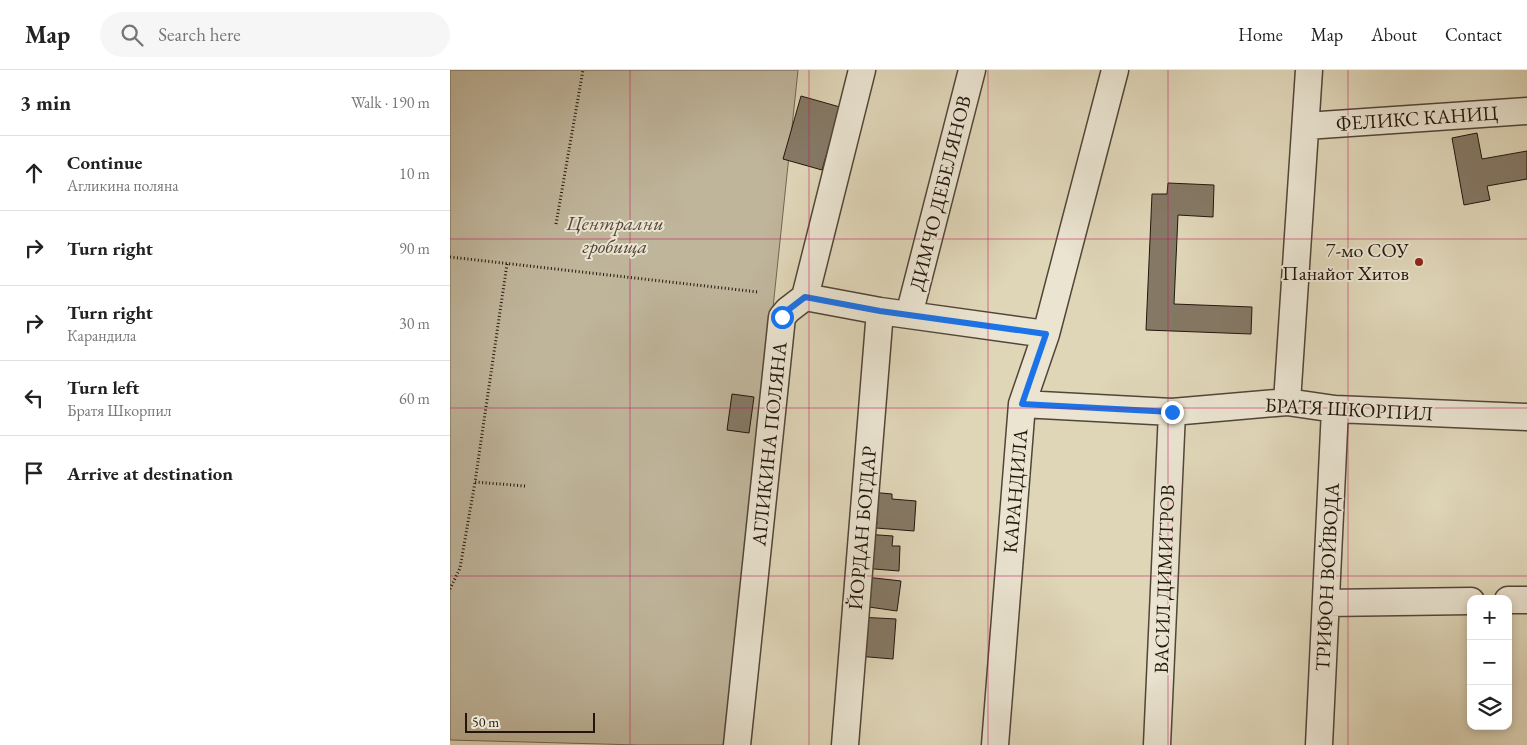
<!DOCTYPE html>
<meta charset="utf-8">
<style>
:root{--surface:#fff;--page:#f6f6f6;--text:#222;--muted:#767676;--line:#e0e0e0}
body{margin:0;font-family:"EB Garamond",serif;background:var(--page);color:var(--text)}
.controls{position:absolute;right:15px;bottom:15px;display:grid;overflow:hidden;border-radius:10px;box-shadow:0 2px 8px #0003}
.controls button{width:45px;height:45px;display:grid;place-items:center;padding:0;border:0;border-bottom:1px solid var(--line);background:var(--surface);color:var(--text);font:25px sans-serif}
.scale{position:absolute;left:15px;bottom:12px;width:130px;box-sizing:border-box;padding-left:5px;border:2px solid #23150d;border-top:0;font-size:14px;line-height:18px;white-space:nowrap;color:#23150d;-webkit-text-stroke:4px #eae4d1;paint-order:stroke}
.stop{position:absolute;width:15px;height:15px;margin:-11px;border:4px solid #1a73e8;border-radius:50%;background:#fff}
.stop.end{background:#1a73e8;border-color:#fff;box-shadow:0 1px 5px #0008}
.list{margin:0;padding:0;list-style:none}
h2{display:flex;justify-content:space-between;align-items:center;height:65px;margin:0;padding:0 20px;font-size:21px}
h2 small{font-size:16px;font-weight:400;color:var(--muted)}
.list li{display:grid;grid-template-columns:32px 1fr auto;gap:15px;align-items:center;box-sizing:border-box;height:75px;padding:0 20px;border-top:1px solid var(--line)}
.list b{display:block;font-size:19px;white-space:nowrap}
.list p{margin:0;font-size:16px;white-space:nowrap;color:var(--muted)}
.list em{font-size:16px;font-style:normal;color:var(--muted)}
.icon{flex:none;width:28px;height:28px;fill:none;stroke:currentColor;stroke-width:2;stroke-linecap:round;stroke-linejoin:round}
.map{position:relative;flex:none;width:1077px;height:675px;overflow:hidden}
header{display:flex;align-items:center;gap:30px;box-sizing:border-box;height:70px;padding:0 25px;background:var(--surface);border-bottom:1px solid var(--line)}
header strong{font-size:24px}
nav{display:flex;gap:28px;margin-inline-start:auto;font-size:18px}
.search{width:350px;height:45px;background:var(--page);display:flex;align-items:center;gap:12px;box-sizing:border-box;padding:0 18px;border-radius:28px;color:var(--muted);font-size:19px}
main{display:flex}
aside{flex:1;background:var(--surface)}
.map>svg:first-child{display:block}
</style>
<header>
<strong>Map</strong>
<div class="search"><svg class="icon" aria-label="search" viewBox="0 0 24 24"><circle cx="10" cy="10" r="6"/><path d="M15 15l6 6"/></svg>Search here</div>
<nav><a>Home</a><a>Map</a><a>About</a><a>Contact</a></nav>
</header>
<main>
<aside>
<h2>3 min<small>Walk · 190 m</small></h2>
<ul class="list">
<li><svg class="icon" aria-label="ahead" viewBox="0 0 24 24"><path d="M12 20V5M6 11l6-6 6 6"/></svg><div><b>Continue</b><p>Агликина поляна</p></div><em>10 m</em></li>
<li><svg class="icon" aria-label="right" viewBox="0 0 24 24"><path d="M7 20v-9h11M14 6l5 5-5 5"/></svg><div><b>Turn right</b></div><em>90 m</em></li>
<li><svg class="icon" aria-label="right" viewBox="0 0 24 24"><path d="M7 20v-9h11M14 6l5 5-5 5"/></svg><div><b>Turn right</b><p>Карандила</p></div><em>30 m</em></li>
<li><svg class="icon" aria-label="left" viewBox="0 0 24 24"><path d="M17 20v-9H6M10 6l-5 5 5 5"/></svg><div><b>Turn left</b><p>Братя Шкорпил</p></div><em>60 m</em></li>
<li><svg class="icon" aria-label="arrive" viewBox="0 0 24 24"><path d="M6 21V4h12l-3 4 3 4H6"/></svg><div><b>Arrive at destination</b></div></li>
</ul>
</aside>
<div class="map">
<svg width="1077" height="675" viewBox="0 0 1077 675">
<rect width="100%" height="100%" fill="#dfd6b8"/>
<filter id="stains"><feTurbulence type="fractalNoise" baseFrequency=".004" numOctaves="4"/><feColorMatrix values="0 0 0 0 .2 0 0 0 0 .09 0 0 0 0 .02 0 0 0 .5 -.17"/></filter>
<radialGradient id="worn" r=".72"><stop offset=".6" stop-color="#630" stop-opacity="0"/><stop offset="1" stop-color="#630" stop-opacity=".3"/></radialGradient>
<!-- green -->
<path fill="#bfb59b" stroke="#716554" d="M 0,0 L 348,0 L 277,675 L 189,675 L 0,670 Z"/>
<!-- building -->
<path fill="#857966" stroke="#23150d" d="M 351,26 L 390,37 L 372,100 L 333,89 Z
M 1027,63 L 1032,89 L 1077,81 L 1077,109 L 1037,116 L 1040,130 L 1014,135 L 1002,68 Z
M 718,113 L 764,115 L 763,147 L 728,145 L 724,234 L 802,237 L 801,264 L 696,260 L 702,124 L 717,124 Z
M 282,324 L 304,327 L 299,363 L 277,360 Z
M 420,422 L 442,424 L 442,429 L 466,431 L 464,461 L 426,458 L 427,452 L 418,452 Z
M 414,464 L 443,466 L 442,476 L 450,476 L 449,501 L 412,498 Z
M 416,507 L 451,511 L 447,541 L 412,536 Z
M 409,547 L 446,549 L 443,589 L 407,586 Z"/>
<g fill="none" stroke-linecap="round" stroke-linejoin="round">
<!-- minor casing -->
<g stroke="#524538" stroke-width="29">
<path id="minor" d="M 856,56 L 1077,41
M 355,227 L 430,241 L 596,264
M 459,245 L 522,0
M 837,332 L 859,0
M 572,334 L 722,342 L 837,332 L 885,339 L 1077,347
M 1058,530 L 1077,530
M 876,533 L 1021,531
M 287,675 L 332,247 L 338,240 L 355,227 L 412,0
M 395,675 L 430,241
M 545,675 L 572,334 L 596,264 L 665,0
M 707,675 L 722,342
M 869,675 L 885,339"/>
</g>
<!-- path -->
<path stroke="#23150d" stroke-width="3" stroke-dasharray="1 2.5" stroke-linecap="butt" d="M 106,154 L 133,0
M 0,187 L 308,222
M 57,194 L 25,412 L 75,416
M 0,519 L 10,498 L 25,412"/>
<!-- minor -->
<use href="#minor" stroke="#eae4d1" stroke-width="26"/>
</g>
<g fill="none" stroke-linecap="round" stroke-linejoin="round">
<!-- route -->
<path stroke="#1a73e8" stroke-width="6" d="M 332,247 L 338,240 L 355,227 L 430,241 L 596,264 L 572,334 L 722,342"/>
</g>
<!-- grid -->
<path fill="none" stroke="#c2185b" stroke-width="1" stroke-opacity="0.55" d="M 180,0 L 180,675M 359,0 L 359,675M 538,0 L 538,675M 718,0 L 718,675M 898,0 L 898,675M 0,169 L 1077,169M 0,338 L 1077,338M 0,506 L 1077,506"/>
<!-- markers -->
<circle fill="#8f2418" stroke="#eae4d1" stroke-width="2" cx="969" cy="192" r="5"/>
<g text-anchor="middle" stroke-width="4" stroke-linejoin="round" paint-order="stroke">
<!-- street labels -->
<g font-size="20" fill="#23150d" stroke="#eae4d1">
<text transform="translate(967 48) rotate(-4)" y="7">ФЕЛИКС КАНИЦ</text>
<text transform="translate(490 123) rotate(-76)" y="7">ДИМЧО ДЕБЕЛЯНОВ</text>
<text transform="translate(899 339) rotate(3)" y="7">БРАТЯ ШКОРПИЛ</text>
<text transform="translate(319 374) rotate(-84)" y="7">АГЛИКИНА ПОЛЯНА</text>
<text transform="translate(565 421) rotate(-85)" y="7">КАРАНДИЛА</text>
<text transform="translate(412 458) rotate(-85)" y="7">ЙОРДАН БОГДАР</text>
<text transform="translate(877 507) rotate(-87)" y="7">ТРИФОН ВОЙВОДА</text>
<text transform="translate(714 509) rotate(-88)" y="7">ВАСИЛ ДИМИТРОВ</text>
</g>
<!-- park labels -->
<g font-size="20" font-style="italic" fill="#524538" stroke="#eae4d1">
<text x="165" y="160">Централни<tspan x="165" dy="23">гробища</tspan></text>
</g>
<!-- poi labels -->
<g font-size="20" fill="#23150d" stroke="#eae4d1" text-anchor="end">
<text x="959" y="187">7-мо СОУ<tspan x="959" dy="23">Панайот Хитов</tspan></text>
</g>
</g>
<rect width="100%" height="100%" filter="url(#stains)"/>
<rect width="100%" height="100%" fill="url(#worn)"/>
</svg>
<div class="controls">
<button>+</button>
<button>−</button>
<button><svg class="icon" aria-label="layers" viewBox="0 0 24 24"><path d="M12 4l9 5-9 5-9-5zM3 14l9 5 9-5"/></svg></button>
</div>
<div class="scale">50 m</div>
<div class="stop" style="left:332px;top:247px"></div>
<div class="stop end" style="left:722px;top:342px"></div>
</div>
</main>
